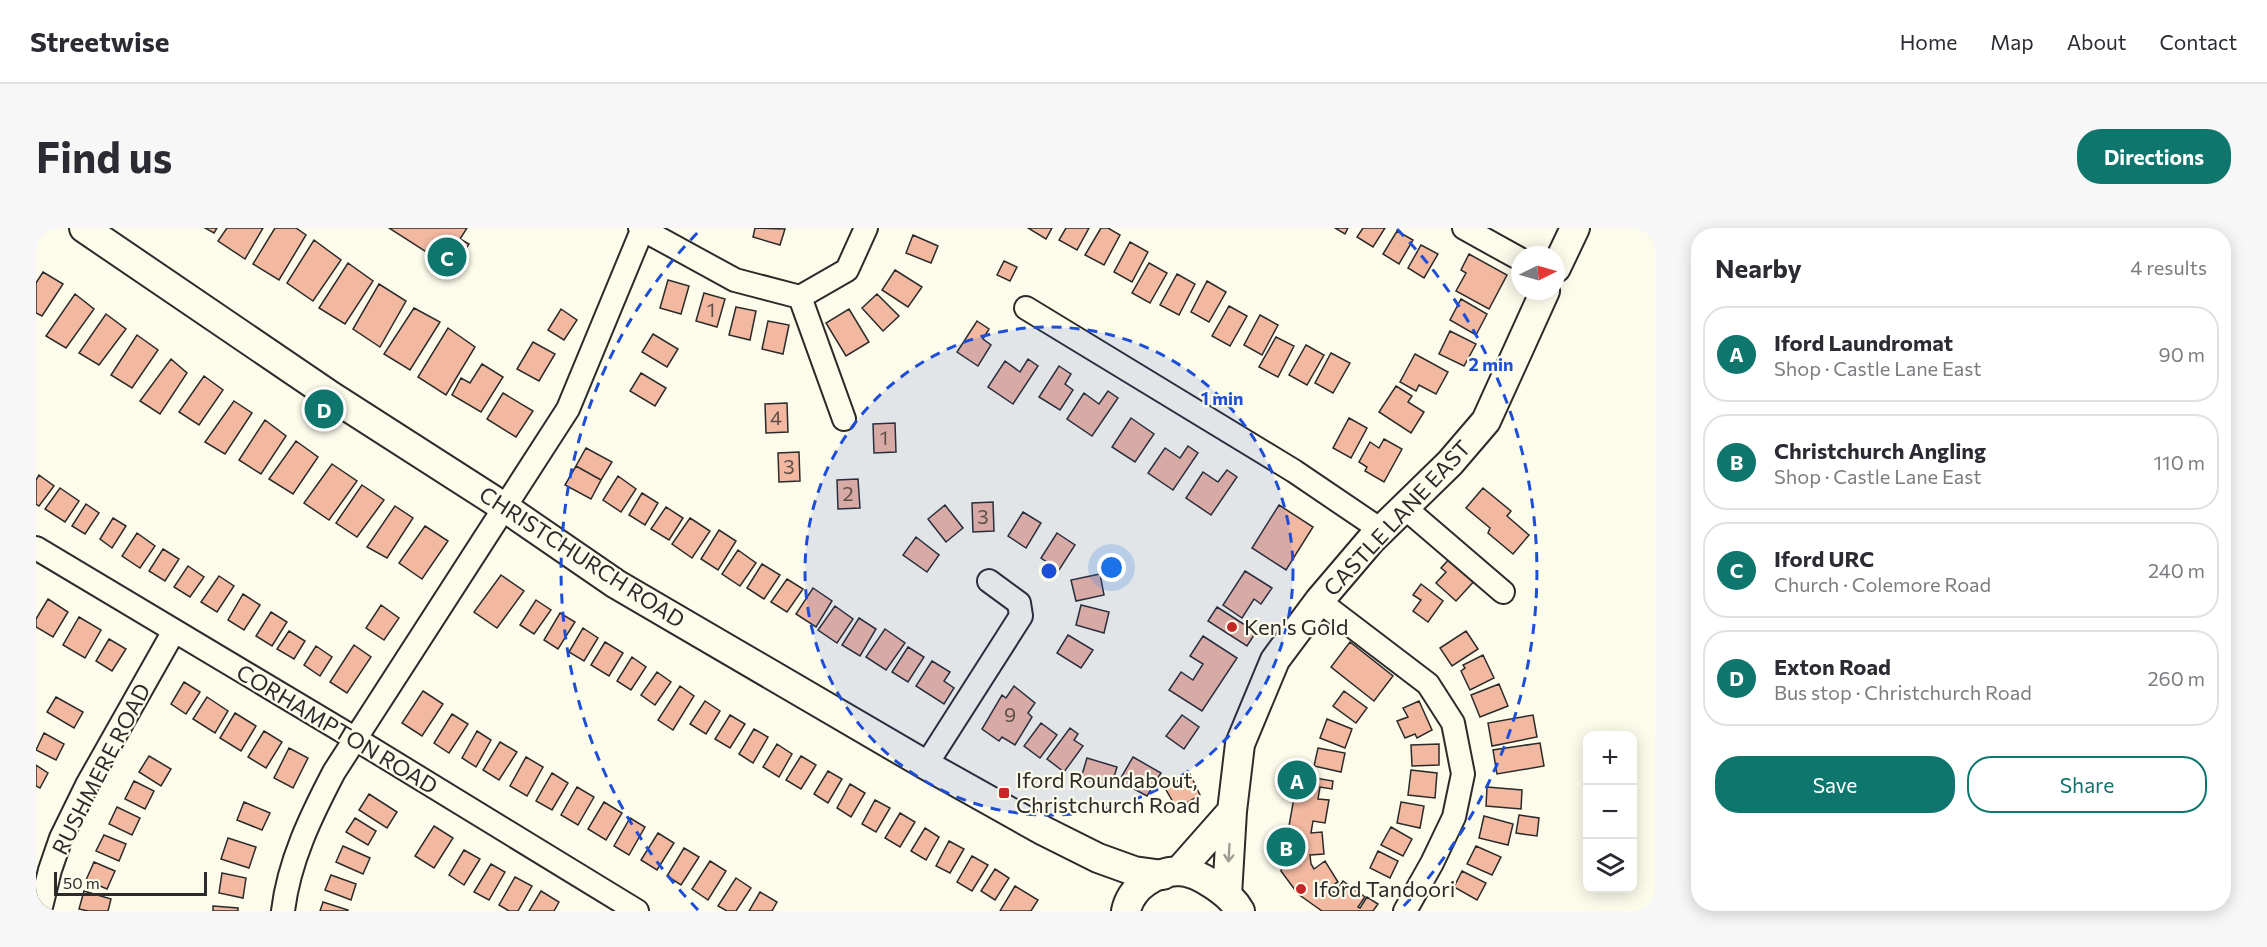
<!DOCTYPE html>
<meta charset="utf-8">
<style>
:root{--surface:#fff;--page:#f7f7f7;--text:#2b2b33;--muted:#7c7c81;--line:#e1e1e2;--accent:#0f766e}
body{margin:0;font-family:Commissioner,sans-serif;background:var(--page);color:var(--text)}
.controls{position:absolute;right:18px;bottom:18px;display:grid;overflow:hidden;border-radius:12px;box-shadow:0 3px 15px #0003}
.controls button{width:54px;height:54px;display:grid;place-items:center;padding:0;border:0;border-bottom:2px solid var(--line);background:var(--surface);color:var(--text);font:30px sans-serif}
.compass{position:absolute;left:1475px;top:18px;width:54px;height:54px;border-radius:50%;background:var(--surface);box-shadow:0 3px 15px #0003;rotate:85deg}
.scale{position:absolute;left:18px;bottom:15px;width:153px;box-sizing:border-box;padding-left:6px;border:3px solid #2b2b2b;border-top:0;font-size:16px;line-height:21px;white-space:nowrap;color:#2b2b2b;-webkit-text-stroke:4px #fdfbea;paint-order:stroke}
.you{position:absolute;left:1076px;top:340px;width:21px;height:21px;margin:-15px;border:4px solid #fff;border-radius:50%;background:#1a73e8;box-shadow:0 0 0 9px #1a73e833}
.badge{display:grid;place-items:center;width:39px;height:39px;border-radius:50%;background:var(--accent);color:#fff;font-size:20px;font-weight:700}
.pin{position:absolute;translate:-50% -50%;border:3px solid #fff;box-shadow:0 2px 6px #0006}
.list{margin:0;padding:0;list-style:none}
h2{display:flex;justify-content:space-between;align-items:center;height:78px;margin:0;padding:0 24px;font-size:26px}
h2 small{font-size:20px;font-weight:400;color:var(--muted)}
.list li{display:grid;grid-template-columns:39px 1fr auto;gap:18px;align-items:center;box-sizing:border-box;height:96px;margin:0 12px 12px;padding:0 12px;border:2px solid var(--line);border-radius:24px}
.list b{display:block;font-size:22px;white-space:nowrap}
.list p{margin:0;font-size:20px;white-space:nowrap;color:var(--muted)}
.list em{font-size:20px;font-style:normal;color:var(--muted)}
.actions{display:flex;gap:12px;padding:18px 24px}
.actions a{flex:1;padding:14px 0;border:2px solid var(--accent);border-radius:24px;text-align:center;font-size:21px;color:var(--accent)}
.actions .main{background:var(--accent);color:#fff}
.icon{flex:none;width:33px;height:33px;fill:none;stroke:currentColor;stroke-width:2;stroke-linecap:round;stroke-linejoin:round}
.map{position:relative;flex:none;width:1619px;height:683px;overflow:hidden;border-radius:24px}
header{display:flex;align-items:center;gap:36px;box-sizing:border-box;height:84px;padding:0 30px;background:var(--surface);border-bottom:2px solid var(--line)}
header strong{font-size:28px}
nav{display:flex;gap:33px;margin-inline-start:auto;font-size:21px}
.intro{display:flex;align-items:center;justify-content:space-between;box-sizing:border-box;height:144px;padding:0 36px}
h1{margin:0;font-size:42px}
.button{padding:15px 27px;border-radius:24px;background:var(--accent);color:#fff;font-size:21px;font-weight:700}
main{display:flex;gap:36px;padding:0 36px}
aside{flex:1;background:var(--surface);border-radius:24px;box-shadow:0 3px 15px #0003}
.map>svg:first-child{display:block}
</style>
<header>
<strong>Streetwise</strong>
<nav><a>Home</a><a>Map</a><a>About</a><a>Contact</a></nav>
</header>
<div class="intro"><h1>Find us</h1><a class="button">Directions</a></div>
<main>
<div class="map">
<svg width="1619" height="683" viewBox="0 0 1619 683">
<rect width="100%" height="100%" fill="#fdfbea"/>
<!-- building -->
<path fill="#f2b8a0" stroke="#2b2b2b" stroke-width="1.5" d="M 169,0 L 181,0 L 178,5 Z
M 191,0 L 227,0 L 209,31 L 182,13 Z
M 239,0 L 260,0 L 270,7 L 243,52 L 217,36 Z
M 353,0 L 431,0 L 424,11 L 433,16 L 417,41 Z
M 719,0 L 749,1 L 744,17 L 717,9 Z
M 992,0 L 1016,0 L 1010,11 Z
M 1030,0 L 1053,0 L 1041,22 L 1023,12 Z
M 1065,0 L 1072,0 L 1084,7 L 1068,37 L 1049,27 Z
M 1299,0 L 1312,0 L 1309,6 Z
M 1327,0 L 1349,0 L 1337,19 L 1321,9 Z
M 1361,3 L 1377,12 L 1363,36 L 1347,26 Z
M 877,7 L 902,18 L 895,35 L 870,25 Z
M 278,12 L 305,32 L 277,73 L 251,55 Z
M 1094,14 L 1112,24 L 1096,54 L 1078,44 Z
M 1385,17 L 1402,26 L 1388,50 L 1372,40 Z
M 1433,26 L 1471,47 L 1453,81 L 1420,63 L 1430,45 L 1425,42 Z
M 968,33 L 981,39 L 974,53 L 961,47 Z
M 312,35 L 337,53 L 309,96 L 283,80 Z
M 1113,35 L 1131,45 L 1114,75 L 1096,65 Z
M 859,42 L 886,59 L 872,79 L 846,62 Z
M 7,44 L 27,56 L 6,88 L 0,85 L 0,55 Z
M 1141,46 L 1159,56 L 1143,87 L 1124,77 Z
M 632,52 L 653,58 L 645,86 L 624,80 Z
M 1171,53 L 1190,64 L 1173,94 L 1155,84 Z
M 343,56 L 370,73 L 344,119 L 317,101 Z
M 668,65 L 689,71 L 681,99 L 660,93 Z
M 39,66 L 58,81 L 30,120 L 10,108 Z
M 841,66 L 863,88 L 847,103 L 826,80 Z
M 1425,71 L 1451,86 L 1440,107 L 1414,92 Z
M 1193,78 L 1211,88 L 1194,118 L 1176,108 Z
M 700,79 L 720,83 L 714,112 L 693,107 Z
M 378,80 L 404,94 L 374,142 L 348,126 Z
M 525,81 L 541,92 L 528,112 L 512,102 Z
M 813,81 L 833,114 L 810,128 L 790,95 Z
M 70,86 L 90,101 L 63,137 L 43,125 Z
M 1224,87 L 1242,97 L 1226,127 L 1208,117 Z
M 732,93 L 753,97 L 747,126 L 726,121 Z
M 941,93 L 953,101 L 947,111 L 955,117 L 942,138 L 921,124 Z
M 412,100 L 439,119 L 410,167 L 382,149 Z
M 1414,103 L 1440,116 L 1428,138 L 1403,126 Z
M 617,106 L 642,121 L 631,139 L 606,124 Z
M 101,107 L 122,122 L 96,160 L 75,147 Z
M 1240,109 L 1258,118 L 1242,149 L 1223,139 Z
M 497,114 L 519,126 L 503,153 L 481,141 Z
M 1270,117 L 1288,127 L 1271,157 L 1253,147 Z
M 1295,125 L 1314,135 L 1297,165 L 1279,155 Z
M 1379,126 L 1412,144 L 1400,166 L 1383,157 L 1380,163 L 1364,154 Z
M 135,131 L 151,145 L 124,186 L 104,173 Z
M 992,131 L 1002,138 L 977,176 L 952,159 L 969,133 L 984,144 Z
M 446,136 L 467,149 L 445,184 L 416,167 L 425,150 L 434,155 Z
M 1023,138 L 1035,146 L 1029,156 L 1037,162 L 1024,182 L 1003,169 Z
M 605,145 L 630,160 L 619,178 L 594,163 Z
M 168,148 L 187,162 L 163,197 L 143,184 Z
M 1360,158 L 1376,168 L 1372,174 L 1388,184 L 1375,205 L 1343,184 Z
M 1072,163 L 1082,170 L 1056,208 L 1031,191 L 1048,165 L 1063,176 Z
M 467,165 L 497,183 L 480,209 L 451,191 Z
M 198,173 L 216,185 L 189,226 L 169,214 Z
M 751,175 L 752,204 L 730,205 L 729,176 Z
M 1095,190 L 1118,206 L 1099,234 L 1076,219 Z
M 1313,190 L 1331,200 L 1315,230 L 1297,220 Z
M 229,192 L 250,208 L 225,246 L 203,232 Z
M 859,195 L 860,224 L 838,225 L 837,196 Z
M 1348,211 L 1366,221 L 1348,254 L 1329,243 L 1331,239 L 1323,234 L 1334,214 L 1343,220 Z
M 260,213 L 282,229 L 257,266 L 233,251 Z
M 1152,218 L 1162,225 L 1137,262 L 1112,245 L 1129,220 L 1144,230 Z
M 550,220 L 576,234 L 565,252 L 540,238 Z
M 763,224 L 764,253 L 743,254 L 742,225 Z
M 296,236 L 321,253 L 293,292 L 268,275 Z
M 540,238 L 565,252 L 555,271 L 529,257 Z
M 1191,242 L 1201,249 L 1175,287 L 1150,270 L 1167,244 L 1182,254 Z
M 3,247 L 18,258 L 3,278 L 0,276 L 0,252 Z
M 582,248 L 600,261 L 585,284 L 567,272 Z
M 822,251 L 824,280 L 802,281 L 801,252 Z
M 326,257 L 348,272 L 321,309 L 300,295 Z
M 24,260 L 43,273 L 29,294 L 9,281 Z
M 1447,260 L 1475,283 L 1471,288 L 1493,307 L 1477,326 L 1452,305 L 1454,300 L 1430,280 Z
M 606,265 L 622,275 L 609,297 L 593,287 Z
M 957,274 L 958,303 L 937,304 L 936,275 Z
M 50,276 L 63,285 L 49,306 L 36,298 Z
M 909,277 L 927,300 L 910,314 L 892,291 Z
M 1243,277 L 1277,299 L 1250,342 L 1216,320 Z
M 359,278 L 377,290 L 351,330 L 331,319 Z
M 630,279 L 647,290 L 633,312 L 615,301 Z
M 987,284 L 1005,295 L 990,320 L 972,308 Z
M 77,290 L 90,298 L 76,320 L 64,311 Z
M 654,290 L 674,303 L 656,330 L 636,316 Z
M 389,298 L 412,313 L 386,351 L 363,335 Z
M 683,302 L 700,313 L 682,342 L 665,331 Z
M 101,305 L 119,318 L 104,340 L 86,328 Z
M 1021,305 L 1039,317 L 1023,342 L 1005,330 Z
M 880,309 L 903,327 L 891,344 L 867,327 Z
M 127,321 L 143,331 L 129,353 L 113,343 Z
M 702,322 L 720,335 L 704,358 L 686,346 Z
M 1416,328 L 1441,350 L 1420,373 L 1400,355 L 1410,344 L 1405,340 Z
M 726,336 L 744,347 L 728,371 L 711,360 Z
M 152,338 L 168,349 L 154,369 L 138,359 Z
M 1209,343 L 1236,360 L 1225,376 L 1218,371 L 1206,390 L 1187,377 Z
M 1064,346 L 1068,367 L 1040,373 L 1035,352 Z
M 465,347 L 488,363 L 461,400 L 438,384 Z
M 183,348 L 198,358 L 181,384 L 165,374 Z
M 751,351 L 767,361 L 751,384 L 735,374 Z
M 1385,356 L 1407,373 L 1392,394 L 1377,383 L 1385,372 L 1377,367 Z
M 777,360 L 796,373 L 780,399 L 760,386 Z
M 207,366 L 224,377 L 208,402 L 192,392 Z
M 12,371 L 32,384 L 17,409 L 0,399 L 0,391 Z
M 500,372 L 515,382 L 498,406 L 484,397 Z
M 345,377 L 363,390 L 348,412 L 330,400 Z
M 1045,377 L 1073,384 L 1068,405 L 1040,397 Z
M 799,378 L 817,391 L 801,415 L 782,402 Z
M 1181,379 L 1220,404 L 1211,418 L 1172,393 Z
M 235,384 L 251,394 L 236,418 L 220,408 Z
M 524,385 L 539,394 L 522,421 L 508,412 Z
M 43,389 L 65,402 L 49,430 L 27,417 Z
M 823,390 L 840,401 L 824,428 L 806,417 Z
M 547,400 L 562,410 L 548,433 L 533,424 Z
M 849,401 L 869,415 L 850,442 L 830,429 Z
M 253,403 L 269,413 L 258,431 L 241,421 Z
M 1430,403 L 1442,421 L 1416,438 L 1404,420 Z
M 1032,407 L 1057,422 L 1045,440 L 1021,425 Z
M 1167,408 L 1201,430 L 1166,483 L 1133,462 L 1145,444 L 1157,452 L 1167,436 L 1154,428 Z
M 73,411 L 90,421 L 76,443 L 60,433 Z
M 569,414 L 587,425 L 573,448 L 555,437 Z
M 1314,414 L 1357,448 L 1338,473 L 1295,439 Z
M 318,417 L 335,429 L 311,465 L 294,454 Z
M 280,418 L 296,429 L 284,448 L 268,437 Z
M 872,419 L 888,429 L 872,454 L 856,444 Z
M 1447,427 L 1458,450 L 1434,462 L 1425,443 L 1429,440 L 1427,437 Z
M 596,429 L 610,439 L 595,462 L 581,453 Z
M 896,433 L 914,444 L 908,453 L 918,460 L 908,476 L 880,458 Z
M 621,444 L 635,454 L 619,477 L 605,467 Z
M 148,454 L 164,464 L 150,486 L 135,476 Z
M 1463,456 L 1472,478 L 1444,489 L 1435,467 Z
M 644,458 L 658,468 L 637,502 L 622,492 Z
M 978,458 L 999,475 L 992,485 L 996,489 L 979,517 L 966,509 L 963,513 L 946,501 L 966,467 L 970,470 Z
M 387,463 L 407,476 L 386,508 L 366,495 Z
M 1308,463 L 1331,480 L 1320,495 L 1297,478 Z
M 20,469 L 47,484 L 38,500 L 11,484 Z
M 171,469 L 192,483 L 179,505 L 157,491 Z
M 669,473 L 684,483 L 670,506 L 654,496 Z
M 1383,473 L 1396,502 L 1381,510 L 1379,506 L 1369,510 L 1361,493 L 1372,489 L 1367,480 Z
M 199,485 L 220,498 L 205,523 L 184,510 Z
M 416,486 L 432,496 L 413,525 L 398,515 Z
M 694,487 L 709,496 L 694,520 L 679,511 Z
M 1146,487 L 1163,499 L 1148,521 L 1130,508 Z
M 1497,487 L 1501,509 L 1456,518 L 1452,495 Z
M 1291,491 L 1316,501 L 1309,520 L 1284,510 Z
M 1005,495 L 1021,507 L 1004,530 L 988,518 Z
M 1034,500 L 1042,506 L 1038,512 L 1047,518 L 1028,544 L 1011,531 Z
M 718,501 L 732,509 L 717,535 L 703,526 Z
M 228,503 L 246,514 L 230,540 L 212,529 Z
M 441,503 L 455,512 L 440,539 L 426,530 Z
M 8,505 L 28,516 L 20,532 L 0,522 Z
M 464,514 L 481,524 L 463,552 L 447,542 Z
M 1504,515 L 1508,538 L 1461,546 L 1457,522 Z
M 741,516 L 756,526 L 743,549 L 727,539 Z
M 1403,516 L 1403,537 L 1376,538 L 1375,517 Z
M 253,520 L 272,530 L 257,560 L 238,550 Z
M 1282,520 L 1309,525 L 1305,544 L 1278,538 Z
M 113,528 L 135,541 L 125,558 L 103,544 Z
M 765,528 L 780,537 L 765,561 L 750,552 Z
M 490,529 L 507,539 L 491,568 L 474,558 Z
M 1097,529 L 1125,545 L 1111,568 L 1083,553 Z
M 1051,530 L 1081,539 L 1075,559 L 1045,550 Z
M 0,537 L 12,545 L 4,560 L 0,558 Z
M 1375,542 L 1401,545 L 1399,570 L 1372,567 Z
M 792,543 L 806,551 L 792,575 L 778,566 Z
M 516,545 L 532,555 L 516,582 L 500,573 Z
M 1154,546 L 1164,567 L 1141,581 L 1129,560 Z
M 1262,547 L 1297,553 L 1296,561 L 1284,559 L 1282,571 L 1293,572 L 1289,595 L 1277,593 L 1275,605 L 1286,604 L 1288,626 L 1274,627 L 1275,636 L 1278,641 L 1289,633 L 1302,654 L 1292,660 L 1299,665 L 1307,653 L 1329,669 L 1322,679 L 1324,680 L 1331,669 L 1342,676 L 1337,683 L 1286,683 L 1262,666 L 1245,643 Z
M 98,553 L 118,563 L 109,581 L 89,571 Z
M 814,556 L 829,565 L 815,589 L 801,580 Z
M 541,559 L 558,569 L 542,597 L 525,587 Z
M 1451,559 L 1486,562 L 1485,581 L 1450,578 Z
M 333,566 L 361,584 L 351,600 L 323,582 Z
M 839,572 L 854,580 L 840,604 L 826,596 Z
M 208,574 L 234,585 L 226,602 L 201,592 Z
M 568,574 L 586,585 L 570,612 L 552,601 Z
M 1365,574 L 1388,578 L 1384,600 L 1361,595 Z
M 81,579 L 104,590 L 96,607 L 73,596 Z
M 864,585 L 879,594 L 864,619 L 849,610 Z
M 1483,587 L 1503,590 L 1501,608 L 1480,605 Z
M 1448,588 L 1477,596 L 1472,617 L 1443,610 Z
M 319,590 L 340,603 L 332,617 L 310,604 Z
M 594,590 L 609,599 L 593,627 L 578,618 Z
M 398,598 L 417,610 L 398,640 L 379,628 Z
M 1355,599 L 1376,611 L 1367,628 L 1345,617 Z
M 889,600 L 903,609 L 890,632 L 875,623 Z
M 622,605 L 638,615 L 621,642 L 605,632 Z
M 68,607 L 90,616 L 83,633 L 60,623 Z
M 192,610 L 220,619 L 213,640 L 185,631 Z
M 913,613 L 928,621 L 914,645 L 900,638 Z
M 307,618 L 334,630 L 327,646 L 300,634 Z
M 1440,618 L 1465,629 L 1456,647 L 1431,636 Z
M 648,620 L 663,629 L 645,657 L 631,648 Z
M 428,622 L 444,631 L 428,657 L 413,647 Z
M 1342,623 L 1362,633 L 1354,650 L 1334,640 Z
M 936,628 L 952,637 L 936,663 L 921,654 Z
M 674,633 L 690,643 L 672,672 L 656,661 Z
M 58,634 L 79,643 L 71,661 L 50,652 Z
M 455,636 L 469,644 L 453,672 L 438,664 Z
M 959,641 L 973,650 L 959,672 L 945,663 Z
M 1426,643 L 1450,655 L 1441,672 L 1418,659 Z
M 186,645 L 210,650 L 207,670 L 183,665 Z
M 295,647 L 320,656 L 315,672 L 289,662 Z
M 479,649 L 496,658 L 482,683 L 473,683 L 463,677 Z
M 700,650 L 715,660 L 700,683 L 691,683 L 682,678 Z
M 979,658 L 1002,672 L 995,683 L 964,683 Z
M 48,663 L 75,671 L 72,683 L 52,683 L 43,681 Z
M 505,663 L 523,674 L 518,683 L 493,683 Z
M 724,664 L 741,674 L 736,683 L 713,683 Z
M 287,674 L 312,682 L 312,683 L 284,683 Z
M 177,678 L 202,680 L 202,683 L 177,683 Z"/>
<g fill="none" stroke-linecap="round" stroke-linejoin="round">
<!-- minor casing -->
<g stroke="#2b2b2b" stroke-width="26">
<path id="minor" d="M 604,0 L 699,52 L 764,69 L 811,42 L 830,0
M 1428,0 L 1484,31
M 764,69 L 808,191
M 990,80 L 1258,243 L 1345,302
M 1369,280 L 1467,364
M 0,320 L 318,510 L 601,683
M 1283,373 L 1392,456 L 1417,495 L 1427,546 L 1418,589 L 1396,635 L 1369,683
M 890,537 L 985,388 L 983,375 L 953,353
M 4,683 L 14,642 L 25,610 L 51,557 L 138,403
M 247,683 C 253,633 275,588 298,544 L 532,181 L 607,0"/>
</g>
<!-- major casing -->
<g stroke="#2b2b2b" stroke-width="32">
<path id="major" d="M 48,0 L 295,168 L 468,279 L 580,356 L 890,537 L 1008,603 L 1062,630 L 1098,643 L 1127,647
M 1520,40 L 1539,0
M 1143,643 L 1196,583
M 1191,667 L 1196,583 L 1204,516 L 1239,432 L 1283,373 L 1335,312 L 1414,235 L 1450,193 L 1509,63
M 1090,683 C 1095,659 1119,644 1142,643 C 1162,643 1195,666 1204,683"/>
</g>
<!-- minor -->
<use href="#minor" stroke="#fdfbea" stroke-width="22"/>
<!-- major -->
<use href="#major" stroke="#fdfbea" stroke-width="28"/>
</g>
<!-- one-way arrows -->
<defs><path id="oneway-shaft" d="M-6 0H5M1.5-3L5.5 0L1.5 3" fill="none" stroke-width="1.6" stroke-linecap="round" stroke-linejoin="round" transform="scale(1.5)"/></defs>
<use stroke="#9e9d94" href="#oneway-shaft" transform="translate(1193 625) rotate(93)"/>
<!-- distance rings -->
<circle cx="1013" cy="343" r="244" fill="#1d4ed8" fill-opacity=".12"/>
<g fill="none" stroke="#1d4ed8" stroke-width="3" stroke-dasharray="10 8">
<circle cx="1013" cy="343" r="244"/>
<path d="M662 682A488 488 0 0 1 665 1M1361 1A488 488 0 0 1 1364 682"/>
</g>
<!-- markers -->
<g fill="#c62828" stroke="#fdfbea" stroke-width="2">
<circle cx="1196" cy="399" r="6"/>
<rect x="962" y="559" width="12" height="12" rx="3"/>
<circle cx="1265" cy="661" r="6"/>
</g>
<g text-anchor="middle" stroke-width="4.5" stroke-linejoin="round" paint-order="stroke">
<!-- number labels -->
<g font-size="20" fill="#5d4e48">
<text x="675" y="89">1</text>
<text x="740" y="197">4</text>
<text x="848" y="217">1</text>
<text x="753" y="246">3</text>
<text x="812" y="273">2</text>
<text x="947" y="296">3</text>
<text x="974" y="494">9</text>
</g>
<!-- street labels -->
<g font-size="22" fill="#2b2b2b" stroke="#fdfbea">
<text transform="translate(1361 290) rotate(-47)" y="8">CASTLE LANE EAST</text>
<text transform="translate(546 329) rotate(33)" y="8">CHRISTCHURCH ROAD</text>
<text transform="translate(301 501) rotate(31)" y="8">CORHAMPTON ROAD</text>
<text transform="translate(65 541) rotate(-63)" y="8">RUSHMERE ROAD</text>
</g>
<!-- poi labels -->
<g font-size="22" fill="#2b2b2b" stroke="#fdfbea" text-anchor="start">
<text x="1208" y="407">Ken's Gold</text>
<text x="980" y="560">Iford Roundabout,<tspan x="980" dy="25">Christchurch Road</tspan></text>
<text x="1277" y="669">Iford Tandoori</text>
</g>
</g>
<circle cx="1013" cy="343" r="9" fill="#1d4ed8" stroke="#fdfbea" stroke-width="3"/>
<g font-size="18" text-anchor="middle" font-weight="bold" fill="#1d4ed8" stroke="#fdfbea" stroke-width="4.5" stroke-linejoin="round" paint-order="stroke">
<text x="1455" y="143">2 min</text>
<text x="1186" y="177">1 min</text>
</g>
</svg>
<div class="controls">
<button>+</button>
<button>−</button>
<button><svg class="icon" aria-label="layers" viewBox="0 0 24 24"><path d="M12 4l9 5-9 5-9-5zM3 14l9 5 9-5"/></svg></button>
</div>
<svg class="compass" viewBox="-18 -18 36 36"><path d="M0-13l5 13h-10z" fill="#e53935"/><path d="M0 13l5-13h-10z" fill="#7c7c81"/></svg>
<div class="scale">50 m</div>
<div class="you"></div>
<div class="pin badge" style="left:1261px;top:552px">A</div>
<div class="pin badge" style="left:1250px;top:619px">B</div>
<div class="pin badge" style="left:411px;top:29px">C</div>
<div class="pin badge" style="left:288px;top:181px">D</div>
</div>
<aside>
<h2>Nearby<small>4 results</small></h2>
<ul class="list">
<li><span class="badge">A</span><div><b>Iford Laundromat</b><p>Shop · Castle Lane East</p></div><em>90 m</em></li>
<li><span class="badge">B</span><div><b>Christchurch Angling</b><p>Shop · Castle Lane East</p></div><em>110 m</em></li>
<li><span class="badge">C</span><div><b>Iford URC</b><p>Church · Colemore Road</p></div><em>240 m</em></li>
<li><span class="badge">D</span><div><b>Exton Road</b><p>Bus stop · Christchurch Road</p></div><em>260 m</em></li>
</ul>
<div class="actions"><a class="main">Save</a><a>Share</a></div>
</aside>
</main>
